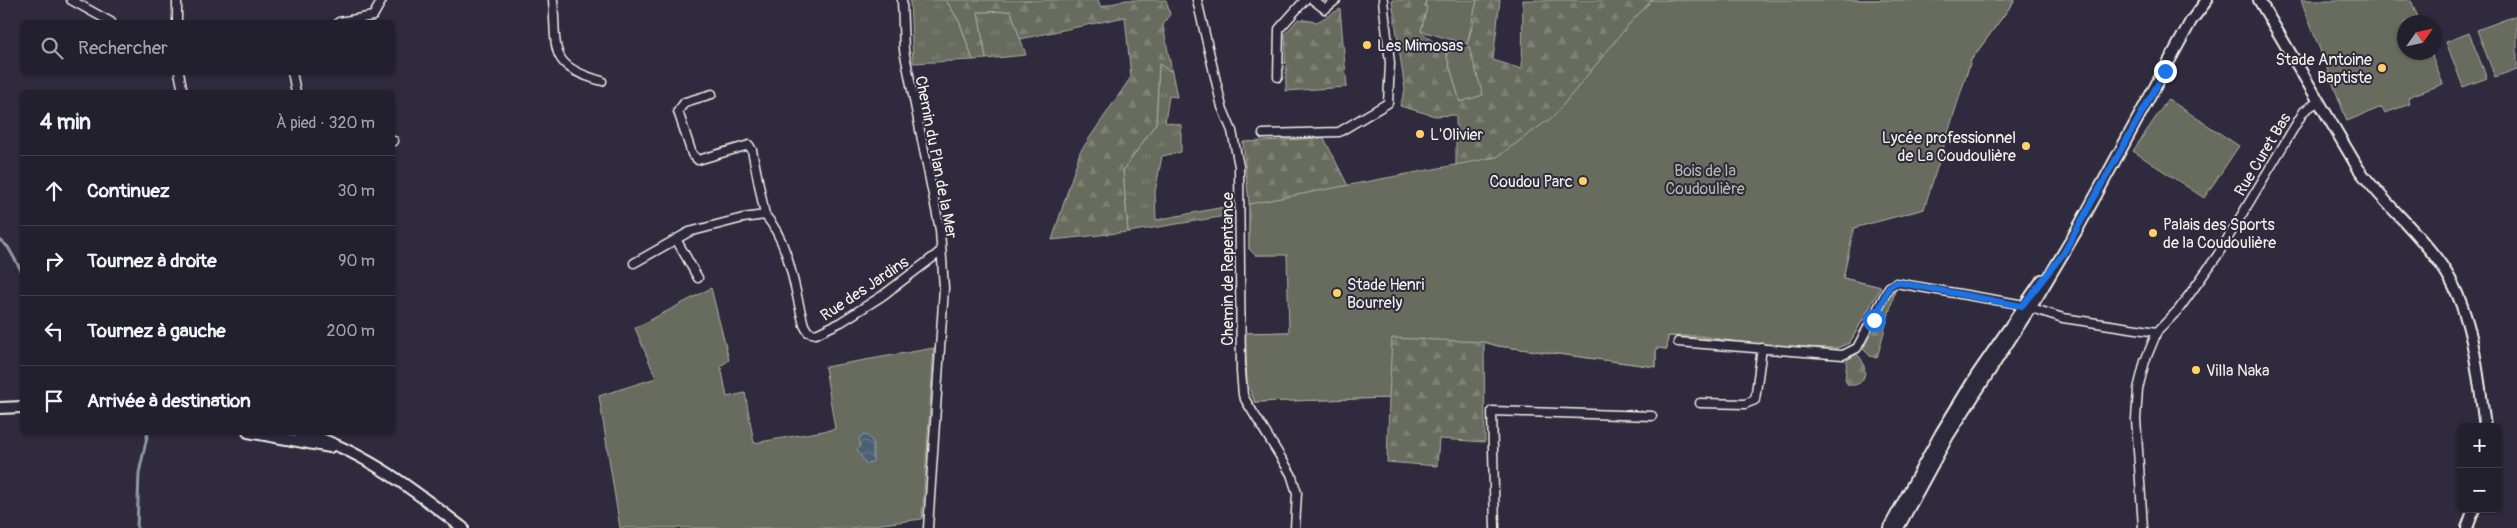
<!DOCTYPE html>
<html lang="fr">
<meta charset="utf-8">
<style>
:root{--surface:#23202e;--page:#2f2d3a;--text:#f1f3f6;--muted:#a3a3aa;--line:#403e4a}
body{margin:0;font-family:Pangolin,sans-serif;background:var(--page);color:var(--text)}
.controls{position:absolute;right:15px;bottom:15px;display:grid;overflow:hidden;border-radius:8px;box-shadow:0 1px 4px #0004}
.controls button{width:45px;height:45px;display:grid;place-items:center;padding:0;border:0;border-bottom:1px solid var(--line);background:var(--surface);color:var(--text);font:25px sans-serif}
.compass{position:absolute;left:2397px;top:15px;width:45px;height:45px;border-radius:50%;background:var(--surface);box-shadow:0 1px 4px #0004;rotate:56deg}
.stop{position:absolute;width:15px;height:15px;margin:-11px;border:4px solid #1a73e8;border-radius:50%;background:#fff}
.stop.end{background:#1a73e8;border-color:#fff;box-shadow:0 1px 5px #0008}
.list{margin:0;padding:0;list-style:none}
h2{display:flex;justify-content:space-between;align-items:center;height:65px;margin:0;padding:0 20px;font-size:21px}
h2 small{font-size:16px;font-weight:400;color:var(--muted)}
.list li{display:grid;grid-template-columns:32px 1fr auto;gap:15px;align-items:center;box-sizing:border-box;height:70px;padding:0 20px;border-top:1px solid var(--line)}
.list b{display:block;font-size:19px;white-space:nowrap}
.list em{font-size:16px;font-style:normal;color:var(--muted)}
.icon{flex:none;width:28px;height:28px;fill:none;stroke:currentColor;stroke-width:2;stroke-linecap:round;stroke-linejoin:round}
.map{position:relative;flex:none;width:2517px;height:528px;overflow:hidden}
.search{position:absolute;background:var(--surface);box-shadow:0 1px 4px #0004;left:20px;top:20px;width:375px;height:55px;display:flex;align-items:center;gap:12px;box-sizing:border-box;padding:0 18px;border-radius:8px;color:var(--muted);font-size:19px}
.panel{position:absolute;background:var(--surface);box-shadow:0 1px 4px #0004;left:20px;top:90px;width:375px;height:345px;border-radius:8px}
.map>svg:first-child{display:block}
</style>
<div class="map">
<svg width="2517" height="528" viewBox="0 0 2517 528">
<defs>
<pattern id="grass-tufts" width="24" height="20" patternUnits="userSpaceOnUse" patternTransform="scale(1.25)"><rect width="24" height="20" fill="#686c5e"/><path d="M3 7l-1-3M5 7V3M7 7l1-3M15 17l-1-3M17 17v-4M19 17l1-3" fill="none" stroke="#7e8175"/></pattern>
<pattern id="forest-firs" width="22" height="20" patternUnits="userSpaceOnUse" patternTransform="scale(1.25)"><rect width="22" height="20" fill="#686c5e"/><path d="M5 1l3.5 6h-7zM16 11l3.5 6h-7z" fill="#7e8175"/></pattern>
<pattern id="water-waves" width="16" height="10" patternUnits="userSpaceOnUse" patternTransform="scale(1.25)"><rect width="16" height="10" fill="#4a6174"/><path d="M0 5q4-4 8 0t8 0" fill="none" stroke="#657888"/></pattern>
</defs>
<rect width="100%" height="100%" fill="#2f2a3d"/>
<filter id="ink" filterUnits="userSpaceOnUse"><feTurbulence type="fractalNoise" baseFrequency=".02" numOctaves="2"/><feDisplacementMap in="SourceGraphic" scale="10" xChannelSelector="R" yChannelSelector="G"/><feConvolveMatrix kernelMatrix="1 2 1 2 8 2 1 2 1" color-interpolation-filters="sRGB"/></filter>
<g filter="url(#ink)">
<!-- grass -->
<path fill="url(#grass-tufts)" stroke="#aeaea3" d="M 910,0 L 946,0 L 960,23 L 973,60 L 913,63 Z
M 1011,11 L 1026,55 L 986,59 L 978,12 Z
M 1159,63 L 1172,72 L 1177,97 L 1169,96 L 1165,122 L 1181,125 L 1181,152 L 1162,156 L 1155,192 L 1156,220 L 1224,207 L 1226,216 L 1128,232 L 1123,171 L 1156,123 Z"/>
<!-- forest -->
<path fill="url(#forest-firs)" stroke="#aeaea3" d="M 946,0 L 1098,0 L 1101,7 L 1126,0 L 1166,0 L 1170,14 L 1163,25 L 1172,72 L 1159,64 L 1156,123 L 1123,171 L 1128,232 L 1052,240 L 1080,152 L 1131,77 L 1125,17 L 1020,39 L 1011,11 L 978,12 L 986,59 L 973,60 L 960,23 Z
M 1392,0 L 1426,0 L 1425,6 L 1428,7 L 1421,31 L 1446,53 L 1460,101 L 1469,47 L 1467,44 L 1474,21 L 1471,20 L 1477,0 L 1500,0 L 1493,60 L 1522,69 L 1523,0 L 2015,0 L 1971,60 L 1964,82 L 1908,175 L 1924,209 L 1854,227 L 1832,162 L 1849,250 L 1843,278 L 1881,287 L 1853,337 L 1849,343 L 1837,348 L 1668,336 L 1667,349 L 1656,348 L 1656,367 L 1498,346 L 1484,342 L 1485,442 L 1439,439 L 1437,466 L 1387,462 L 1389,398 L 1255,402 L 1247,383 L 1245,333 L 1388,330 L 1386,253 L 1255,255 L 1249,249 L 1249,204 L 1243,142 L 1324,138 L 1348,186 L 1456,166 L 1456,115 L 1435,116 L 1400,106 L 1405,90 Z
M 1340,9 L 1347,87 L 1286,91 L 1285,34 L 1298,19 L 1317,22 Z
M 1896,287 L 1877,358 L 1870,356 L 1863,349 L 1893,288 Z
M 1857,354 C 1869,365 1868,388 1848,385 L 1845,380 L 1847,360 Z"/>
<!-- green -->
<path fill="#686c5e" stroke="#aeaea3" d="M 1426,0 L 1477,0 L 1467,44 L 1421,31 L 1427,7 L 1425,6 Z
M 1652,0 L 2015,0 L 1971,60 L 1924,209 L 1854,228 L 1843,278 L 1881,287 L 1853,337 L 1849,343 L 1837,348 L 1767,346 L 1699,336 L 1668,336 L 1667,349 L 1656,348 L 1656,367 L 1498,346 L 1484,342 L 1392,338 L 1389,398 L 1255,402 L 1247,383 L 1245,333 L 1289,332 L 1287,255 L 1255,255 L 1249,249 L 1249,204 L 1497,157 L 1554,116 L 1630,23 Z
M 2301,0 L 2411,0 L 2420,22 L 2404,22 L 2404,52 L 2431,53 L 2443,84 L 2408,97 L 2410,104 L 2385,113 L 2382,107 L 2347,121 Z
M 2517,15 L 2517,69 L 2495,77 L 2477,30 Z
M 2469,33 L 2487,78 L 2463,87 L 2446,42 Z
M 1469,47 L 1483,95 L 1460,102 L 1446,53 Z
M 2168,99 L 2239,146 L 2204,198 L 2133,151 Z
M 711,288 L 729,360 L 721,366 L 727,397 L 745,393 L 754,443 L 835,429 L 825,367 L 934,348 L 922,519 L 851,528 L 620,528 L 599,396 L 656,378 L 635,328 Z"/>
<!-- water -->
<path fill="url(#water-waves)" stroke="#8e9ba2" d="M 863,435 L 868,436 L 873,442 L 873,461 L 866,464 L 857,450 L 860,447 L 859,438 Z"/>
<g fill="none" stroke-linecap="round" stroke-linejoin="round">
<!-- stream -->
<path stroke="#8e9ba2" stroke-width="3" d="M 0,240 L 8,247 L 22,272
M 137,528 L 139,473 L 148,432"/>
<!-- street casing -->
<g stroke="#f4f1e8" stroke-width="11">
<path id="street" d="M 71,0 L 111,22
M 553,0 C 557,50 547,66 602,81
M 902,0 L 904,50 L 940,230 L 944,288 L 928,528
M 1197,0 L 1222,107 L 1232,131 L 1239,166 L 1241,372 L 1243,395 L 1246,401 L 1291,474 L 1297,493 L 1295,528
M 1313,0 L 1325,9 L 1336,0
M 177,22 L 177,0
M 339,22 L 373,16 L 382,0
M 179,72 L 183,92
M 292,72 L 296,92
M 1278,77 L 1279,29 L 1305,0
M 712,94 L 685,102 L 678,111 L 692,154 L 698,160 L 749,145 L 752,150 L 765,215
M 1263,134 L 1339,132 L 1388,103 L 1390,63 L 1383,0
M 392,141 L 394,141
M 676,239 L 698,278
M 634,263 L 689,232 L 743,218 L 765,215 C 790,243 794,289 804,325 L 808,332 L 816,334 L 841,322 L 882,296 L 940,252
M 1678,342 L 1843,355 L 1857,348 L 1889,287 L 1896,283 L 2019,304 L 2063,318 L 2157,332
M 1700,403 L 1745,404 L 1755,400 L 1762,348
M 1495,528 L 1492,411 L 1652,416
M 2143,528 L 2136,419 L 2138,389 L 2145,361 L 2157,332 L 2179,309 L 2217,256 L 2304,111 L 2319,101"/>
</g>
<!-- secondary casing -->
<g stroke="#f4f1e8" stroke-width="14">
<path id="secondary" d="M 2259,0 L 2358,168 C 2383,203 2418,231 2442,266 C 2473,311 2478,374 2485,427
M 0,408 L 22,407
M 248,432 L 330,447
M 300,432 C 363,450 412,489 463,528
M 1889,528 L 1941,433 L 1976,376 L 2042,280
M 1898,528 L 1948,436 L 2039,294 L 2077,230 L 2191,21 L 2207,0
M 2467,528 L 2474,509"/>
</g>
<!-- street -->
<use href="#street" stroke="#2f2a3d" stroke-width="8"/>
<!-- secondary -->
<use href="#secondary" stroke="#2f2a3d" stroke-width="10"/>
</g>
</g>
<g fill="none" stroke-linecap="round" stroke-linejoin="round" filter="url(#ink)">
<!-- route -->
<path stroke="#1a73e8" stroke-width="6" d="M 1874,320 L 1889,287 L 1896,282 L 2022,306 L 2063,254 L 2165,71"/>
</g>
<!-- markers -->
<g fill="#ffd166" stroke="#2f2a3d" stroke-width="2">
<circle cx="1367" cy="45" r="5"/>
<circle cx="2382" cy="68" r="5"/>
<circle cx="1420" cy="134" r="5"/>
<circle cx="2026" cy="146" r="5"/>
<circle cx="1583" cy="181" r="5"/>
<circle cx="2153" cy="233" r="5"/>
<circle cx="1337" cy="293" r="5"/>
<circle cx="2196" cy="370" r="5"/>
</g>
<g text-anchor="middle" stroke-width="4" stroke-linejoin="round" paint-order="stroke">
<!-- poi labels -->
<g font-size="16" fill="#f4f1e8" stroke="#2f2a3d" text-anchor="start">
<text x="1377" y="51">Les Mimosas</text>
<text x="2372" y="65" text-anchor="end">Stade Antoine<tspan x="2372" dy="18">Baptiste</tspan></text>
<text x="1430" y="140">L'Olivier</text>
<text x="2016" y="143" text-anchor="end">Lycée professionnel<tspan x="2016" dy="18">de La Coudoulière</tspan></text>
<text x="1573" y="187" text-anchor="end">Coudou Parc</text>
<text x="2163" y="230">Palais des Sports<tspan x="2163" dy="18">de la Coudoulière</tspan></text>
<text x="1347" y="290">Stade Henri<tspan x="1347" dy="18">Bourrely</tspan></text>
<text x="2206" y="376">Villa Naka</text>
</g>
<!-- street labels -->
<g font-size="16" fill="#f4f1e8" stroke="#2f2a3d">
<text transform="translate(2262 154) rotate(-59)" y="6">Rue Curet Bas</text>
<text transform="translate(937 157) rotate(79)" y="6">Chemin du Plan de la Mer</text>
<text transform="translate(1227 269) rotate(-90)" y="6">Chemin de Repentance</text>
<text transform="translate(864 288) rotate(-34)" y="6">Rue des Jardins</text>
</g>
<!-- park labels -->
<g font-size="16" fill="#b5b5aa" stroke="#2f2a3d">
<text x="1705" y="176">Bois de la<tspan x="1705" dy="18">Coudoulière</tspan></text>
</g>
</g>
</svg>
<div class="controls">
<button>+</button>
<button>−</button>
</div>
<svg class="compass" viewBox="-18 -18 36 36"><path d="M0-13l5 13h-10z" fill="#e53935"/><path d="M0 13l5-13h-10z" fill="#a3a3aa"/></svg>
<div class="stop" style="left:1874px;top:320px"></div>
<div class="stop end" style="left:2165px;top:71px"></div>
<div class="search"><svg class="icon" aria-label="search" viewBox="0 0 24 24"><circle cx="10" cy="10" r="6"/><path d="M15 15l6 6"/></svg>Rechercher</div>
<section class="panel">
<h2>4 min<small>À pied · 320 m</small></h2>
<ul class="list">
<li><svg class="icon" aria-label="ahead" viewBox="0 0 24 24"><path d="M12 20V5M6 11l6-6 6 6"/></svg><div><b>Continuez</b></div><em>30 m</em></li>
<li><svg class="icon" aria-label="right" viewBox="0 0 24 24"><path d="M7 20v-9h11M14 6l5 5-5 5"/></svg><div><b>Tournez à droite</b></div><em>90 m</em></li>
<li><svg class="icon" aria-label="left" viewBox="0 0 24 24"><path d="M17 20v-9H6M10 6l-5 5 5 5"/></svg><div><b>Tournez à gauche</b></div><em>200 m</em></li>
<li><svg class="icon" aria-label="arrive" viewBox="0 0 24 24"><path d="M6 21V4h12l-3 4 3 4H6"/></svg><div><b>Arrivée à destination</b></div></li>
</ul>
</section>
</div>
